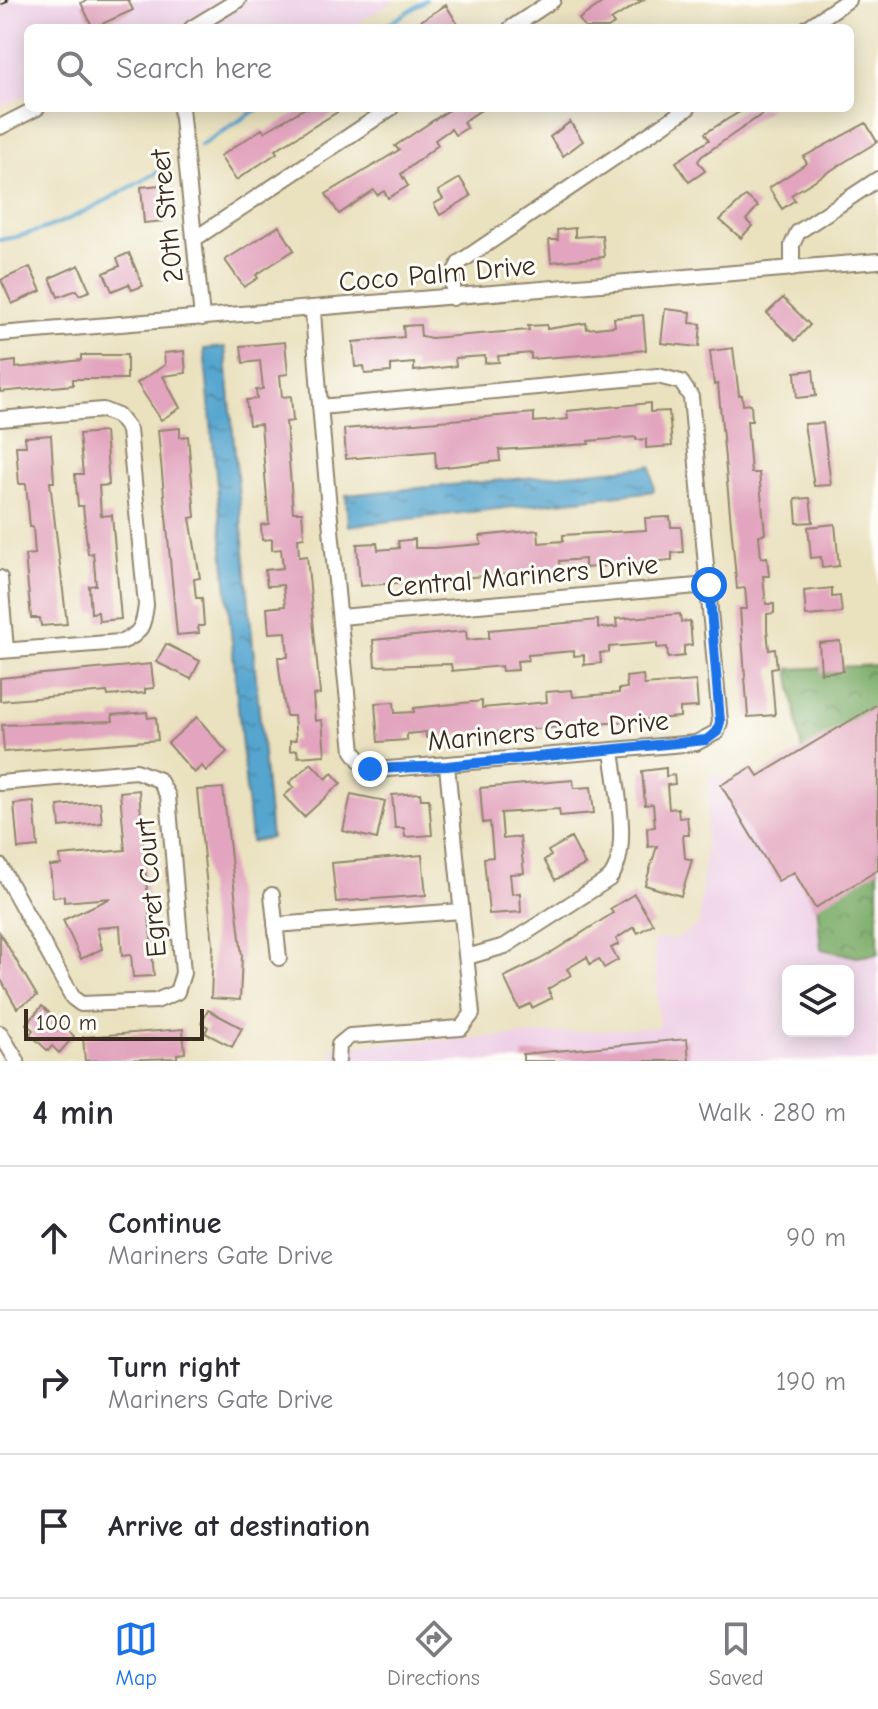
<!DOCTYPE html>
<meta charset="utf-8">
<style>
:root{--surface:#fff;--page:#f7f7f7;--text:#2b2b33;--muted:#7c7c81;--line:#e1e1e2;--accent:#1a73e8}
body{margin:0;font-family:"Comic Neue",sans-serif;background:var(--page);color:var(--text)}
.controls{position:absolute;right:24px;bottom:24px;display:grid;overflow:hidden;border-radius:12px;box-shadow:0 4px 20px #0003}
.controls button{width:72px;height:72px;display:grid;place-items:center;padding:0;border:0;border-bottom:2px solid var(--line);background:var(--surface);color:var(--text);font:40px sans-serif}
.scale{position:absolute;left:24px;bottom:20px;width:180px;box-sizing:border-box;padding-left:8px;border:4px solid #3b2a1e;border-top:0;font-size:22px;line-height:28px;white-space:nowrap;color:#3b2a1e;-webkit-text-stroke:6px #fdfcf7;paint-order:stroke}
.stop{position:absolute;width:24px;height:24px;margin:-18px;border:6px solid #1a73e8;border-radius:50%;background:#fff}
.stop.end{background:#1a73e8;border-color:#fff;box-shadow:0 2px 8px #0008}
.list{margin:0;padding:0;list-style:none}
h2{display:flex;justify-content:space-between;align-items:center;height:104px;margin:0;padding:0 32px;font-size:34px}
h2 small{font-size:26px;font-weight:400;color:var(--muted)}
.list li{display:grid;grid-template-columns:52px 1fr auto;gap:24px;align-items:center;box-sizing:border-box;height:144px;padding:0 32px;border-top:2px solid var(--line)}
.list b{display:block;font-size:30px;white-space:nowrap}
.list p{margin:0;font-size:26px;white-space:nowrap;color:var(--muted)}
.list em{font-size:26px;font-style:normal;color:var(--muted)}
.icon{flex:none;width:44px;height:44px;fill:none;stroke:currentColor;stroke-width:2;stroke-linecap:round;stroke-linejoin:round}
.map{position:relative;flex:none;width:878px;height:1061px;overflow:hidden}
.search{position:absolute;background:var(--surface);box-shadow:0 4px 20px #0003;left:24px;right:24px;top:24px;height:88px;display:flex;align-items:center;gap:20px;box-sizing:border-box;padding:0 28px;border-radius:12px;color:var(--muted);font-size:30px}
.sheet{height:536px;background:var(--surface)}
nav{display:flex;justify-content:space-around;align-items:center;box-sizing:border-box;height:112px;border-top:2px solid var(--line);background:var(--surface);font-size:22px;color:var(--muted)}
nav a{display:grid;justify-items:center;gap:4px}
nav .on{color:var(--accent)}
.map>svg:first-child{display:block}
</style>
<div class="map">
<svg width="878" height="1061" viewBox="0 0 878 1061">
<defs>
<pattern id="forest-crowns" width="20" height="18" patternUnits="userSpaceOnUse" patternTransform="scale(2)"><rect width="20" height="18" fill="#78aa65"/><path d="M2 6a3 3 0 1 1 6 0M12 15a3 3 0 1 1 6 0" fill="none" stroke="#648b53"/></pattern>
<pattern id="water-ripples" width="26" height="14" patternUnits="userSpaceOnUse" patternTransform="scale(2)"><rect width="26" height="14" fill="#55a5cf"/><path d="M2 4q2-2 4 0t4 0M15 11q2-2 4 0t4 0" fill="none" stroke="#4887a7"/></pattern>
</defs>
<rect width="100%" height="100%" fill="#fdfcf7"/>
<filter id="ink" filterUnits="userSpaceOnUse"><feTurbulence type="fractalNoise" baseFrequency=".0125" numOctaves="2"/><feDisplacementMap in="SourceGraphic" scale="16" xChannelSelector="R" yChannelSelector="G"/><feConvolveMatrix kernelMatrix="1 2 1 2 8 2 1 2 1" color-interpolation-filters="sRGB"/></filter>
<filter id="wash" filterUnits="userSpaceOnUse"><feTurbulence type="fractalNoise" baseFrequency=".006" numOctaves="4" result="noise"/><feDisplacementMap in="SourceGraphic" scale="32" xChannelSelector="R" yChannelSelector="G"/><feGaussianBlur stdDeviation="1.8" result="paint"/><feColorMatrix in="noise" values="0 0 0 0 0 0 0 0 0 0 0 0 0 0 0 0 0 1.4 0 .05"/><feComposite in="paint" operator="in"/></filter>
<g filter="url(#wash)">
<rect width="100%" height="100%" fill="#eae1bf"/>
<!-- built -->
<path fill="#eed0e7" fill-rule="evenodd" d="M 0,0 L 396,0 L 350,28 L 28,28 L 28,94 L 0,108 Z
M 710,776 L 806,779 L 857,957 L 878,954 L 878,1061 L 334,1061 L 333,1046 L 659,1027 L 654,939 L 675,939 L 699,925 ZM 788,971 L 848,971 L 848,1031 L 788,1031 Z"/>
<!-- forest -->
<path fill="url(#forest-crowns)" stroke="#5a6a42" stroke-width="2" d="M 878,665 L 878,954 L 857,957 L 821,949 L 806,779 L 789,669 Z"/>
<!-- water -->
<path fill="url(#water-ripples)" stroke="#486876" stroke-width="2" d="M 225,347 L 271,838 L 251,842 L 204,349 Z
M 651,466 L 654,491 L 348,526 L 346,495 Z"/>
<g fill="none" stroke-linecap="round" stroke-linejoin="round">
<!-- stream -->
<path stroke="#55a5cf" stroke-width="4" d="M 383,28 L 426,0
M 200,146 L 259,108
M 0,240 C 59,231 108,199 160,171"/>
</g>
<g id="blocks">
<!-- building -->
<path fill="#e2a4be" d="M 87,0 L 128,0 L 133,10 L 93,28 L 81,3 Z
M 606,0 L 643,0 L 611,20 L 614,24 L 608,28 L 585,28 L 579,19 Z
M 446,5 L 460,28 L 422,28 L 419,22 Z
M 305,108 L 344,108 L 275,150 L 277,153 L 236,180 L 220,156 L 262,129 L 264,132 Z
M 452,108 L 484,108 L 463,122 L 467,128 L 455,135 L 451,129 L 435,140 L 438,145 L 401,174 L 408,186 L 388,198 L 384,191 L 377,195 L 374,190 L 339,214 L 326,194 L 399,150 L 395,146 Z
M 746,108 L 771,108 L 702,156 L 698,161 L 705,171 L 689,182 L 676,162 L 709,140 L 705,133 Z
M 570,122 L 583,141 L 563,156 L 550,137 Z
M 866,123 L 877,142 L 791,195 L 795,200 L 782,209 L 769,188 L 807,163 L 803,157 Z
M 460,178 L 471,196 L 440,215 L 434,204 L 443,199 L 438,191 Z
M 160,185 L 163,221 L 144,223 L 141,187 Z
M 746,196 L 758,206 L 746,220 L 752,226 L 741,238 L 720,220 Z
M 279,226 L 294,250 L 256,275 L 258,278 L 244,287 L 225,260 Z
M 575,228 L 575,237 L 602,235 L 604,257 L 551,262 L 549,240 L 558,240 L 557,230 Z
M 129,253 L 143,286 L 132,290 L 129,284 L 112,291 L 104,273 L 120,266 L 117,258 Z
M 79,265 L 90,291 L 79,295 L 77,290 L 58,297 L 50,278 Z
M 30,267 L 41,291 L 12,304 L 1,280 Z
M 783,298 L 810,325 L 795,341 L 767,313 Z
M 665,309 L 691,312 L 690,323 L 701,324 L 699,347 L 661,343 Z
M 643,315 L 646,350 L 531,359 L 531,353 L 498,356 L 499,362 L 485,363 L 485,356 L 455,358 L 456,366 L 414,371 L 414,363 L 391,365 L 391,372 L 365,374 L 364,366 L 355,367 L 353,342 L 404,337 L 403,326 L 420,325 L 421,336 L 431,338 L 529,330 L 528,326 L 547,325 L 547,329 L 586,323 L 587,329 L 615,326 L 614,318 Z
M 285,342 L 288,374 L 280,375 L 282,397 L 291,396 L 293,421 L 286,422 L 293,512 L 302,512 L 304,537 L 298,538 L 299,557 L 307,556 L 320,694 L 313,695 L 315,721 L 322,720 L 325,755 L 298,757 L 297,750 L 290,751 L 290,741 L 296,740 L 294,716 L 286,716 L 280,676 L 278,657 L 288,657 L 286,632 L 269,633 L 267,608 L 285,606 L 283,585 L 267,586 L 265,570 L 283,568 L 281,549 L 272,550 L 272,539 L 262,540 L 261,525 L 269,524 L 261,424 L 249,425 L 246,400 L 257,399 L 256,390 L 263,389 L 260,361 L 243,363 L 241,346 Z
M 733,348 L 739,395 L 742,395 L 743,405 L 751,404 L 752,421 L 747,421 L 751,473 L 759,473 L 765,534 L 759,535 L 761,558 L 767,557 L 769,576 L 763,576 L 765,596 L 766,604 L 774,604 L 774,613 L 767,614 L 767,629 L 769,650 L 775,649 L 777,667 L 771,668 L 775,715 L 748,717 L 740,609 L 747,609 L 745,588 L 737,589 L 718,384 L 714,385 L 710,351 Z
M 184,351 L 186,373 L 163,376 L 180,408 L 161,420 L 137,383 L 165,365 L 164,353 Z
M 81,355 L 127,355 L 127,379 L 73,379 L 73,385 L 0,392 L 0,363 L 16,361 L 16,368 L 35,366 L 81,360 Z
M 813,370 L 816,396 L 797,398 L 795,372 Z
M 650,403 L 650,412 L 669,411 L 672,446 L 646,448 L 646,439 L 636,440 L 636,437 L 588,441 L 589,444 L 499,450 L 500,461 L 436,468 L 435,451 L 346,459 L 344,429 L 534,413 L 534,422 L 568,419 L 567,411 Z
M 823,423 L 831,485 L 814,486 L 804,424 Z
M 180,428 L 180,437 L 188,436 L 195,517 L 190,518 L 200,578 L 194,579 L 196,598 L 202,598 L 204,626 L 198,626 L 199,633 L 177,635 L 158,430 Z
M 105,432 L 109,485 L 99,486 L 101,516 L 112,515 L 121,619 L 99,621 L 98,612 L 91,613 L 89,586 L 96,585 L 94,562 L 93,553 L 88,554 L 83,506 L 78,506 L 75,474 L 83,474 L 79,434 Z
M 51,435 L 54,482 L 50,482 L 67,624 L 41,626 L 40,618 L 31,618 L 25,555 L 35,554 L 33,527 L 30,527 L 26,484 L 19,484 L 16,446 L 26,446 L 25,437 Z
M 810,498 L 813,522 L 797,523 L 795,499 Z
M 670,517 L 671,527 L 681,527 L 683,552 L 672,553 L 672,560 L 585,568 L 585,559 L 559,561 L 560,570 L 360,586 L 357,544 L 377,543 L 378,550 L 399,548 L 398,541 L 415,539 L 415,548 L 434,548 L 481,544 L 480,536 L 538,530 L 539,543 L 563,541 L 563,535 L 646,530 L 645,518 Z
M 835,524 L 839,566 L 822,568 L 821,557 L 811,558 L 808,527 Z
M 832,588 L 832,597 L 840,596 L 842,613 L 806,616 L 804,591 Z
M 680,614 L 681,622 L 690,621 L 692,645 L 684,646 L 684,656 L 668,658 L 667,647 L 657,648 L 657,643 L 609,647 L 609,652 L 600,653 L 601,663 L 584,665 L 584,655 L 574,656 L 574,651 L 528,655 L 528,660 L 517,661 L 518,670 L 502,671 L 501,666 L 452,671 L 451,664 L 375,666 L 373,640 L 466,631 L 467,640 L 489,638 L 489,630 L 598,620 L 598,628 L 617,627 L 616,619 Z
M 840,641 L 843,671 L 821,673 L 819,643 Z
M 166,644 L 200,661 L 191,679 L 156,662 Z
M 151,664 L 154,688 L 145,689 L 145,693 L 108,696 L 107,692 L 0,701 L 0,678 Z
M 643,675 L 644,685 L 696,681 L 698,707 L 680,708 L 680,717 L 426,738 L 426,732 L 407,734 L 407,740 L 378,742 L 375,703 L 394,702 L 395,713 L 414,712 L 414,708 L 482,701 L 482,708 L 537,703 L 547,702 L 546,692 L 572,690 L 573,697 L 619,693 L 619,689 L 627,688 L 626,677 Z
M 878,704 L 878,870 L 815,908 L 794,872 L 778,881 L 721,785 L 752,767 L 758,776 Z
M 147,712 L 148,718 L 156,717 L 158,740 L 4,752 L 2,725 L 113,721 L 112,715 Z
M 197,717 L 227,752 L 206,771 L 202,766 L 194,773 L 168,743 Z
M 311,763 L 326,779 L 332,773 L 341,783 L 304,817 L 284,796 L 294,787 L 289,783 Z
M 666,768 L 666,776 L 674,775 L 675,784 L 667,785 L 669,809 L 678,808 L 679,818 L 687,817 L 689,835 L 683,835 L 685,858 L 692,860 L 681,896 L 645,885 L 657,846 L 648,847 L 647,828 L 655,827 L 653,804 L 645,805 L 642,771 Z
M 573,780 L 574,788 L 591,787 L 594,813 L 560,816 L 559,809 L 501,813 L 503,839 L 520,837 L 524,873 L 510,874 L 512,894 L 520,893 L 521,912 L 489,914 L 484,858 L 493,857 L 490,822 L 483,823 L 480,788 Z
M 223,788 L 242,956 L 240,1000 L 211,998 L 213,945 L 197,790 Z
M 139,790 L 154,976 L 133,977 L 131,955 L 122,956 L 120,926 L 97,928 L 102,949 L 81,959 L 63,920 L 111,898 L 64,902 L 64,896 L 53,897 L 50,866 L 61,865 L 60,856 L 125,850 L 120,792 Z
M 420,793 L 421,799 L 429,799 L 432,835 L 405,837 L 404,828 L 395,828 L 392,795 Z
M 351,794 L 385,801 L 377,839 L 343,831 Z
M 34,802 L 38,847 L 18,849 L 14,804 Z
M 100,802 L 102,823 L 60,827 L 58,806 Z
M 571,838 L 585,865 L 555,880 L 544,860 L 551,856 L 548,851 Z
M 422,855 L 426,895 L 336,902 L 332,863 Z
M 634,894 L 653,924 L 638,933 L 634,927 L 616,939 L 619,944 L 611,948 L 618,960 L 604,968 L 599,959 L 590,964 L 587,957 L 567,969 L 571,975 L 548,989 L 552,998 L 532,1008 L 530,1004 L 519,1009 L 504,977 L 541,959 L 613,913 L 610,909 Z
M 0,933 L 37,996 L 17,1008 L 0,978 Z
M 42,1006 L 74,1036 L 59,1053 L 52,1046 L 48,1051 L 30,1034 L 33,1030 L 26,1024 Z
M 208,1010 L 242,1028 L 232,1047 L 205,1033 L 208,1027 L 201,1023 Z
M 183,1029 L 185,1053 L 177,1054 L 177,1058 L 85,1061 L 83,1037 Z
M 687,1039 L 689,1061 L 523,1061 L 523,1054 Z"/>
</g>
</g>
<g filter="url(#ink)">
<use href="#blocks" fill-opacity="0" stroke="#92866e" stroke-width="2"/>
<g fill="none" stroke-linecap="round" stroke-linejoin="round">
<!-- minor casing -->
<g stroke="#92866e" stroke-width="18">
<path id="minor" d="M 192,28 L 238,0
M 511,28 L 553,0
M 807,28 L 848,0
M 181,108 L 202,318
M 0,127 L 37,108
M 196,238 L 391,108
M 792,269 L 792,245 L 798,232 L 878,179
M 453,298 L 453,275 L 460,262 L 688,108
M 313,311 C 323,457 338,604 353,751 L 364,766 L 376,770 L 696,743 L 717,732 L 720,722 L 691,397 L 681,382 L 658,376 L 320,407
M 0,334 L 878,261
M 0,419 L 103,410 L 118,416 L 129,430 L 146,605 C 144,624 141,635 121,642 L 0,651
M 0,578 L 6,650
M 340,617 L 709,585
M 0,783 L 136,771 L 159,780 L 168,796 L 183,973 L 177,992 L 156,1001 L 81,1004 L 73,998 L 0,866
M 272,895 L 279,958
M 275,925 L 461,911
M 467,957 L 505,946 L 609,879 C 632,853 616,785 612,751
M 0,1033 L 17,1061
M 338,1061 L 339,1045 L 350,1036 L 461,1028 L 472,1014 L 447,766"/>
</g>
<!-- minor -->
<use href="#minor" stroke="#fff" stroke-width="14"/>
<!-- rail casing -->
<g stroke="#3b2a1e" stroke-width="7">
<path id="rail" d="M 0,2 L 5,0"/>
</g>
<!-- rail -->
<use href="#rail" stroke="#fdfcf7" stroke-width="4" stroke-dasharray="12" stroke-linecap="butt"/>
</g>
</g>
<g fill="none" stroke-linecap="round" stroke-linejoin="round" filter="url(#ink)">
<!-- route -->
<path stroke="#1a73e8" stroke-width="10" d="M 370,769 L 447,766 L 706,740 L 717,732 L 720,722 L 709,585"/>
</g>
<g text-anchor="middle" stroke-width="6" stroke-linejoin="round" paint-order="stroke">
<!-- street labels -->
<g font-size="28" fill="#3b2a1e" stroke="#fdfcf7">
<text transform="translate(166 216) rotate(-96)" y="10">20th Street</text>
<text transform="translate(437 273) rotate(-5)" y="10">Coco Palm Drive</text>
<text transform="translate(522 575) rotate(-5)" y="10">Central Mariners Drive</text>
<text transform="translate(548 730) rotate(-5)" y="10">Mariners Gate Drive</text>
<text transform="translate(150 888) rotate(-95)" y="10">Egret Court</text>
</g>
</g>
</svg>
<div class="controls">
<button><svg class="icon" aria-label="layers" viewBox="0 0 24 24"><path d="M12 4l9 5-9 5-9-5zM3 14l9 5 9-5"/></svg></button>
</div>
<div class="scale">100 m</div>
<div class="stop" style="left:709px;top:585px"></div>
<div class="stop end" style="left:370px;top:769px"></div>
<div class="search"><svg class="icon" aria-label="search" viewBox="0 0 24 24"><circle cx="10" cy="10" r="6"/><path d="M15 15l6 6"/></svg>Search here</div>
</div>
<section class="sheet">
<h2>4 min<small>Walk · 280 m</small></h2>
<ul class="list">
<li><svg class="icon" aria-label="ahead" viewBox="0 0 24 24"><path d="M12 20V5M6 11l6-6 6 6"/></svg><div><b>Continue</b><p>Mariners Gate Drive</p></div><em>90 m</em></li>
<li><svg class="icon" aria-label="right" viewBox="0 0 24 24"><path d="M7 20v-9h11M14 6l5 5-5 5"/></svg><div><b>Turn right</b><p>Mariners Gate Drive</p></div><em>190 m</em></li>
<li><svg class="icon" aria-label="arrive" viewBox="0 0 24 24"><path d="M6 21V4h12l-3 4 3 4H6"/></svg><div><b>Arrive at destination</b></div></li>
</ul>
</section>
<nav>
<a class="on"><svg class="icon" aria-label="map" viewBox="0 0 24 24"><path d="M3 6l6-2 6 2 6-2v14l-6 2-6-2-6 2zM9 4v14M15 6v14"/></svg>Map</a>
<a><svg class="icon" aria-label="directions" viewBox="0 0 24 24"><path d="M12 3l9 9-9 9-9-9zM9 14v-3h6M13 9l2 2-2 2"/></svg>Directions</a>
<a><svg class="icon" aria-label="saved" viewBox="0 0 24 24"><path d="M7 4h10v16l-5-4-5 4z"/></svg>Saved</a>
</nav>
